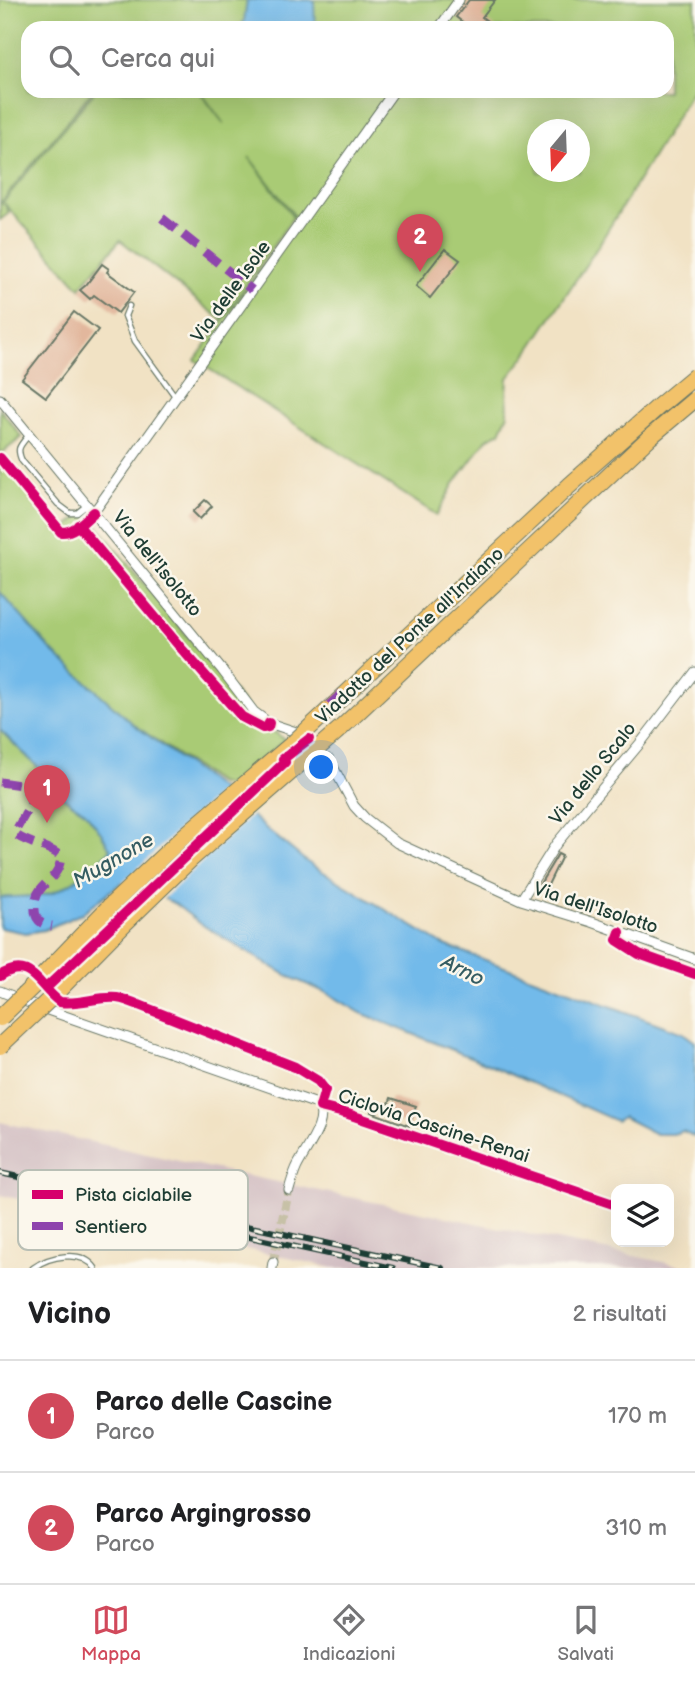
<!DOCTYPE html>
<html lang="it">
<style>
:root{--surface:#fff;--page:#f6f6f6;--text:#202124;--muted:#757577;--line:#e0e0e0;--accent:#d1495b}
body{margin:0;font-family:"Balsamiq Sans",sans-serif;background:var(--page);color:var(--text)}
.controls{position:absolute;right:21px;bottom:21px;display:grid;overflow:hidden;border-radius:14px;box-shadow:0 7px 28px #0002}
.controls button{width:63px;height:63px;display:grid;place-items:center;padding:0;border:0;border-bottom:2px solid var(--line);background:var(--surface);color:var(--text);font:35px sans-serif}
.compass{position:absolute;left:527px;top:119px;width:63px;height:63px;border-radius:50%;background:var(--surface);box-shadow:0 7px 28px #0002;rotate:199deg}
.you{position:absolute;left:322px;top:768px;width:24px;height:24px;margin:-18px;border:5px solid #fff;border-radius:50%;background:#1a73e8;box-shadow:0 0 0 10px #1a73e833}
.badge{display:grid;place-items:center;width:46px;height:46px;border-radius:50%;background:var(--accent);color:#fff;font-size:23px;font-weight:700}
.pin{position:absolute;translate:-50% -58px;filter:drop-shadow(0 2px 4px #0008)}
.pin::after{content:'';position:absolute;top:37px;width:24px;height:21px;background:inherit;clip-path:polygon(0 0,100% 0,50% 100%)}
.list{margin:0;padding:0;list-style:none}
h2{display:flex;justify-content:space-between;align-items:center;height:91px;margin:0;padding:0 28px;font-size:30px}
h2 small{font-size:23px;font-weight:400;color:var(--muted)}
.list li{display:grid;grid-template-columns:46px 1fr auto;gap:21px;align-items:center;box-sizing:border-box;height:112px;padding:0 28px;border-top:2px solid var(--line)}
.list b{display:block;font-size:26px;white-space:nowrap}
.list p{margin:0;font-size:23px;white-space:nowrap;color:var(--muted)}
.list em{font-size:23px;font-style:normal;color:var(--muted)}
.icon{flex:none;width:38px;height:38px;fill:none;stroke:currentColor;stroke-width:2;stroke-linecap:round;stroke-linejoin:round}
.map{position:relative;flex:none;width:695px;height:1268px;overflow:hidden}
.search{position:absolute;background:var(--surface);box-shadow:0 7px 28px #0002;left:21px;right:21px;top:21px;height:77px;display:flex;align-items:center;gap:18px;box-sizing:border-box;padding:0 24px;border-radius:21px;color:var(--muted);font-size:26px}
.sheet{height:315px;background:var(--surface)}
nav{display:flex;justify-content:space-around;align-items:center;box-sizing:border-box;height:98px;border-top:2px solid var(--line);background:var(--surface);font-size:19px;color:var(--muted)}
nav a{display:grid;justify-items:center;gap:4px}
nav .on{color:var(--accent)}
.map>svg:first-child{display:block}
</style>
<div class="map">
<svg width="695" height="1268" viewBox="0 0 695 1268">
<rect width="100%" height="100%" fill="#fbf7ec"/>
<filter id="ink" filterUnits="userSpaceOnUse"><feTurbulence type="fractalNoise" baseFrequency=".0143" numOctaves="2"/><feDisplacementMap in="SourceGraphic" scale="14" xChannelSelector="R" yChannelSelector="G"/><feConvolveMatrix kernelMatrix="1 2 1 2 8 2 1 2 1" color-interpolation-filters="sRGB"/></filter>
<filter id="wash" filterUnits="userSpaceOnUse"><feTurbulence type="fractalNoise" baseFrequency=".00686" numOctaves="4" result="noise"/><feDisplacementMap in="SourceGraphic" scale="28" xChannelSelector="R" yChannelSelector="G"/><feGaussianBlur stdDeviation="1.57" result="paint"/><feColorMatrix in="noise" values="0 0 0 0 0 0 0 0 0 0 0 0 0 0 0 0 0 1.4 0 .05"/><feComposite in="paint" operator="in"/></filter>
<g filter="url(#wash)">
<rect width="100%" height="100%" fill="#f1e2c4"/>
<!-- industrial -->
<path fill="#d2bec2" d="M 0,1122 L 248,1176 L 692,1268 L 333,1268 L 0,1195 Z"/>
<!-- green -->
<path fill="#a9cb74" stroke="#648454" stroke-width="2" fill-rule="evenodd" d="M 0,0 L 695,0 L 695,85 L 669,130 L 595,251 L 526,355 L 508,378 L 507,393 L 508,414 L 500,432 L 487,439 L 453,485 L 437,515 L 195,360 L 297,219 L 249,157 L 293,217 L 222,320 L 120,240 L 80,288 L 4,203 L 9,213 L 0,220 ZM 149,22 L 154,28 L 667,28 L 667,91 L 200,91 L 224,124 L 199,91 L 95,91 L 2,203 L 2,201 L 92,91 L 28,91 L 28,28 L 144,28 ZM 538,130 L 580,130 L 580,172 L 538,172 Z
M 0,409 L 22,437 L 2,453 L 64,529 L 86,511 L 127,563 L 252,714 L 285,740 L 228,786 L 218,783 L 133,724 L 51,650 L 0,592 Z
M 0,730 L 51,780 L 61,796 L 85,812 L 101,833 L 111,850 C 93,867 74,885 51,893 C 36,898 15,897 0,898 Z"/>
<!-- water -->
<path fill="#72baea" stroke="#487c8f" stroke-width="2" d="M 247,0 L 314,0 L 315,28 L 240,28 L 244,21 Z
M 0,592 L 51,650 L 133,724 L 230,796 L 262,825 L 307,862 L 442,944 L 683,1033 L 695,1042 L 695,1137 L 683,1131 L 673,1134 L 656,1134 L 623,1117 L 616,1121 L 490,1065 L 361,1013 L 327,993 L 290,977 L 262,961 L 201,924 L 175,904 L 137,884 L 121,883 L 81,914 L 44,930 L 26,933 L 0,928 L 0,898 C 15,896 36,898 51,893 C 74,885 93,867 111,850 L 101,833 L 85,812 L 61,796 L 51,780 L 0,730 Z"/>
<!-- pier -->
<path fill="#f1e2c4" d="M 225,788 L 254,813 L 161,901 L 136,888 L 107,898 L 182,826 Z"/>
<g id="blocks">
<!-- building -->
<path fill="#e2b79d" d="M 469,0 L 495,0 L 482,17 L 496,28 L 470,28 L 456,17 Z
M 445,249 L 460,260 L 430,298 L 416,286 Z
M 102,264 L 109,269 L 107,272 L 134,292 L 118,313 L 94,295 L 90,299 L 80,290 L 86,285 Z
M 74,312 L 98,330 L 46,397 L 22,379 Z
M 205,500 L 212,506 L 200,519 L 193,512 Z
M 558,854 L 562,856 L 544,893 L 537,889 Z
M 391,1098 L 416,1106 L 409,1126 L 371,1112 L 374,1104 L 387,1109 Z"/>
</g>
</g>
<g filter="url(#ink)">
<use href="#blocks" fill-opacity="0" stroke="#687766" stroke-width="2"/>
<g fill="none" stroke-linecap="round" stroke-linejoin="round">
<!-- street-tunnel -->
<path stroke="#c7c1a7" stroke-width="9" stroke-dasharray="9 4.5" stroke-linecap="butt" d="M 273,1262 L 289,1190"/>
<!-- lane casing -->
<g stroke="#687766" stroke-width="7">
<path id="lane" d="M 129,306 L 125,316 L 135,341 L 175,396
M 28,436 C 20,446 16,448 22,461 L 58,504 L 70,513 L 77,513 L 87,505
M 33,1268 C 49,1256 82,1249 95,1268"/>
</g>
<!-- street casing -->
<g stroke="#687766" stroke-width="11">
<path id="street" d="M 439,28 L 459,0
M 0,399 L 222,670 L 254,712 L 269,723 L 299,733
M 94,512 L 394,91
M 329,759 L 354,806 L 365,818 L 397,843 L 521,900 L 592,922 L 695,959
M 521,900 L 556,844 L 642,741 L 695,672
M 0,991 L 39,1007 L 317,1104 C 331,1121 303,1152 296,1169 C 293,1176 291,1183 289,1190
M 272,1268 L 273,1262"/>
</g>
<!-- lane -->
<use href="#lane" stroke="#fff" stroke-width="4.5"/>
<!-- street -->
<use href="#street" stroke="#fff" stroke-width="9"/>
<!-- rail casing -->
<g stroke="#1f3d34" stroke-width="6">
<path id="rail" d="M 0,1173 L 442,1268
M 116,1208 L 393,1268"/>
</g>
<!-- rail -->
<use href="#rail" stroke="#fbf7ec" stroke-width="3.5" stroke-dasharray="10" stroke-linecap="butt"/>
<!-- highway-bridge casing -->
<g stroke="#687766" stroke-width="18" stroke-linecap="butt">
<path id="highway-bridge" d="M 0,1018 L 35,984 L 110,906 L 184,836 L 292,744 L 569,486 L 659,406 L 695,376
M 0,1046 L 50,999 L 126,922 L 191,859 L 341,728 L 650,437 L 695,399"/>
</g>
<!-- highway-bridge -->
<use href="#highway-bridge" stroke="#f2c26a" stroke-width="16"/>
<!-- quiet -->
<path stroke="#8e44ad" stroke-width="9" stroke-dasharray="18 9" stroke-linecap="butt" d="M 162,218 L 252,290
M 329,705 L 346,690
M 0,782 L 20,785 L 31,794 L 31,804 L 16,830 L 16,835 C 30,845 51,846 61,857 C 59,876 50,877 40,890 C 35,896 33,911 37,918 C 40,924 46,925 52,926"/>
<!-- cycleway casing -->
<g stroke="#fbf7ec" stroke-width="15">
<path id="cycleway" d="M 0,458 L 61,532 C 74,533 85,520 94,512
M 78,525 L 180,647 L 242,717 L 263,728 L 268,727 L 269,723
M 620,932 L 617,940 L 639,954 L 695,974
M 0,976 C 31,955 39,988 60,1002 C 80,1005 98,996 117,998 C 124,999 132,1002 139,1005 L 295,1067 L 318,1081 L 325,1090 L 320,1107 L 348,1114 L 616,1205
M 46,988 L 285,762 L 283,759 L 309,739"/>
</g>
<!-- cycleway -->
<use href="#cycleway" stroke="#d6006c" stroke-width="10"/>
</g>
</g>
<g text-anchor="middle" stroke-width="5" stroke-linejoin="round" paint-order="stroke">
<!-- street labels -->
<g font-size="19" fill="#1f3d34" stroke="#fbf7ec">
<text transform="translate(230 291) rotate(-54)" y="7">Via delle Isole</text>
<text transform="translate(158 563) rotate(51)" y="7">Via dell'Isolotto</text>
<text transform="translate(409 635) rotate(-43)" y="7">Viadotto del Ponte all'Indiano</text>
<text transform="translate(592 773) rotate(-51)" y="7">Via dello Scalo</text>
<text transform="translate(596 907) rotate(18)" y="7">Via dell'Isolotto</text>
<text transform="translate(434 1125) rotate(18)" y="7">Ciclovia Cascine-Renai</text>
</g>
<!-- water labels -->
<g font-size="21" font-style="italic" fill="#345c62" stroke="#fbf7ec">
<text transform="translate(113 860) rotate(-30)" y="7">Mugnone</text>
<text transform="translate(463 970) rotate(27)" y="7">Arno</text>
</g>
</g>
<!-- legend -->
<rect x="18" y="1170" width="230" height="80" rx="10" fill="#fbf7ec" stroke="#b9bfb5" stroke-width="2"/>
<rect x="32" y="1190" width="31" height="9" fill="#d6006c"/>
<rect x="32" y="1222" width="31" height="8" fill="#8e44ad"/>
<g font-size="19" fill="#1f3d34">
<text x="75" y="1201">Pista ciclabile</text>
<text x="75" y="1233">Sentiero</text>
</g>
</svg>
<div class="controls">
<button><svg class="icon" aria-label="layers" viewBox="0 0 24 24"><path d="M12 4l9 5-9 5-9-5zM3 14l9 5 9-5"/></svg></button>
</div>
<svg class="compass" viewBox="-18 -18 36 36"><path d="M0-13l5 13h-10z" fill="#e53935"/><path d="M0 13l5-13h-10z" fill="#757577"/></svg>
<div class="you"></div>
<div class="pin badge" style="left:47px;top:823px">1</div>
<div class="pin badge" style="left:420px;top:272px">2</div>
<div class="search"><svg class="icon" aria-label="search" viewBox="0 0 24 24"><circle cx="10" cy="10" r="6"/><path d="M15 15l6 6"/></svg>Cerca qui</div>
</div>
<section class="sheet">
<h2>Vicino<small>2 risultati</small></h2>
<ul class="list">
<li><span class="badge">1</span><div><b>Parco delle Cascine</b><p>Parco</p></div><em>170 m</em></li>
<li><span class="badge">2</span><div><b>Parco Argingrosso</b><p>Parco</p></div><em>310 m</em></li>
</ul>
</section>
<nav>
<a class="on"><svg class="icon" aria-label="map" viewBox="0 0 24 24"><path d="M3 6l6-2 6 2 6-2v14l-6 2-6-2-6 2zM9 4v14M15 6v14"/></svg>Mappa</a>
<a><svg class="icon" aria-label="directions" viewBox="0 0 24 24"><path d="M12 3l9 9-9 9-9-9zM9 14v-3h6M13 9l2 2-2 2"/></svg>Indicazioni</a>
<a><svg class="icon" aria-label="saved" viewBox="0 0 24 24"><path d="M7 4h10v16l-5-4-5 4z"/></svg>Salvati</a>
</nav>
